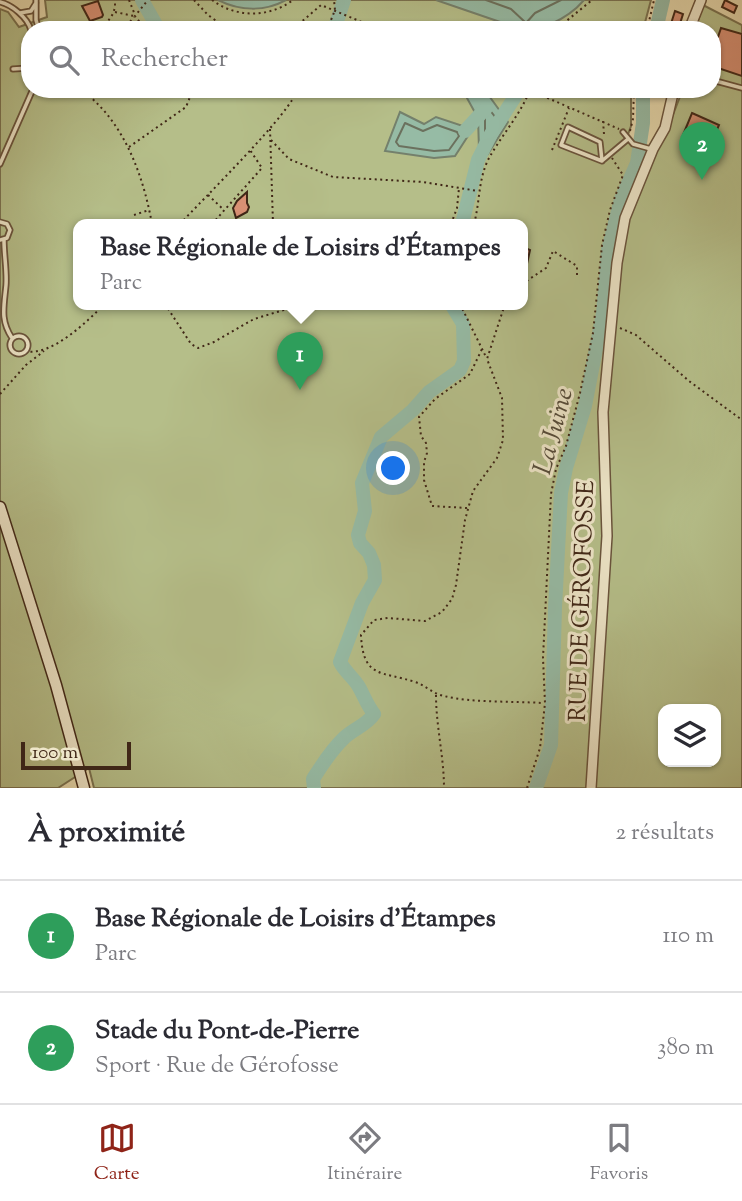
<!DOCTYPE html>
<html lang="fr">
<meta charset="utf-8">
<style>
:root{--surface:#fff;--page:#f7f7f7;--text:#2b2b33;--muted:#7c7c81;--line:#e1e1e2;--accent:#8f2418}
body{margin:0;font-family:"Sorts Mill Goudy",serif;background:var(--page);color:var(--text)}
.controls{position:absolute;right:21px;bottom:21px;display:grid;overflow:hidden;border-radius:14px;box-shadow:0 2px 5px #0004}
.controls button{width:63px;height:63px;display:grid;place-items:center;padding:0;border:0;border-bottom:2px solid var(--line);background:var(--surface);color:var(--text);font:35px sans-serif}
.scale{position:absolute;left:21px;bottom:18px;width:110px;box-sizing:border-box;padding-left:7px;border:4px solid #402717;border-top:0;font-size:19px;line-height:24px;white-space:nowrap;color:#402717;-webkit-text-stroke:5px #eee6c9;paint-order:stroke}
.you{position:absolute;left:394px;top:469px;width:24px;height:24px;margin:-18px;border:5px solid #fff;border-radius:50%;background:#1a73e8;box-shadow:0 0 0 10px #1a73e833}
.badge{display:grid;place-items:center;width:46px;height:46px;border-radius:50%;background:var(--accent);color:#fff;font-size:23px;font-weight:700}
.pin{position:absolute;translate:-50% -58px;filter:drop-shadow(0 2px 4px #0008)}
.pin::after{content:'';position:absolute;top:37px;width:24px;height:21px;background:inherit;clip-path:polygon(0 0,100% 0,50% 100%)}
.popup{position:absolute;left:73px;top:219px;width:455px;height:91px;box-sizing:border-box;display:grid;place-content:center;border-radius:14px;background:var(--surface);filter:drop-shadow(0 2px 5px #0005);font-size:23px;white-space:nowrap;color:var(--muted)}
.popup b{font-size:26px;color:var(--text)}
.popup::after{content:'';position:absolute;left:50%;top:100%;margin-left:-14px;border:14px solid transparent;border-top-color:var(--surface)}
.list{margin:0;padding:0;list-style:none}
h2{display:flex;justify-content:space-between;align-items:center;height:91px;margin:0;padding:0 28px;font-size:30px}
h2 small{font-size:23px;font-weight:400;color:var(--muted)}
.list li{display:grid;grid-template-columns:46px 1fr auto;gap:21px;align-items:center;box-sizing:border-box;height:112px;padding:0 28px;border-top:2px solid var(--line)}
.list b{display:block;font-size:26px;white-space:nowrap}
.list p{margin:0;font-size:23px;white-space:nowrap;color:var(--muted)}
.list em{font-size:23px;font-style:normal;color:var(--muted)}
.icon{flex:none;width:38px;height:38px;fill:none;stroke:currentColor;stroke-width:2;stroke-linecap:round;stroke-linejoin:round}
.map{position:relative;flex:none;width:742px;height:788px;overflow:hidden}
.search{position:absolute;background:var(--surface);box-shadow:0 2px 5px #0004;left:21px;right:21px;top:21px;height:77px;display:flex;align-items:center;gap:18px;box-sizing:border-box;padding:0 24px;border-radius:28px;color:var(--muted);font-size:26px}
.sheet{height:315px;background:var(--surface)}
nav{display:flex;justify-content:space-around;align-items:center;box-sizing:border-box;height:98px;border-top:2px solid var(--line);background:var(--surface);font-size:19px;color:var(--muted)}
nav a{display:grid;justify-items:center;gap:4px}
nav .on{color:var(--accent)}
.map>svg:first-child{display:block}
</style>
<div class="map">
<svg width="742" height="788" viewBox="0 0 742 788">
<rect width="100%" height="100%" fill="#e5d8ac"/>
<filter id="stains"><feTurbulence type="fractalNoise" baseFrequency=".00286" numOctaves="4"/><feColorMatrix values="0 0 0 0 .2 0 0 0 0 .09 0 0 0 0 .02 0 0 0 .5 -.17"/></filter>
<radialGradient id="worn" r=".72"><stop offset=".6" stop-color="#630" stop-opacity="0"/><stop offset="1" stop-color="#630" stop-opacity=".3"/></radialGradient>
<!-- green -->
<path fill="#b5be89" stroke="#7a7250" stroke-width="2" fill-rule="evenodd" d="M 45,0 L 651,0 L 643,30 L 30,30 L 30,89 L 631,89 L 631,126 L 626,140 L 654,149 L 667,130 L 683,89 L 712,89 L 712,30 L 695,30 L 703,5 L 742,25 L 742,788 L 94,788 L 89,768 L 58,788 L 0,788 L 0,9 L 8,12 L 19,27 L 47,17 ZM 78,224 L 522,224 L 522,304 L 78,304 ZM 663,709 L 716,709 L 716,762 L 663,762 Z"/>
<!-- water -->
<path fill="#96bba5" stroke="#74806c" stroke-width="2" d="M 218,0 L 286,0 C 264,12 240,11 218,0 Z
M 436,0 L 584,0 C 570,17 534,37 512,30 C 508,29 506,25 503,23 Z
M 462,89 L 484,89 L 508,122 L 488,154 L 479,149 L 478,118 Z
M 400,112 L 424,124 L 436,117 L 463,126 L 468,136 L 455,156 L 434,158 L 385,151 Z"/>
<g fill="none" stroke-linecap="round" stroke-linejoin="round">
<!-- shore -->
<path stroke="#6b715e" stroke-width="2" d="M 486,0 L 511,9 L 526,23 L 535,13 L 561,0
M 482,104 L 486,105 L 499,122 L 490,136 L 485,133 L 485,117 L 480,107 Z
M 405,123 L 423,131 L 437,125 L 457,132 L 459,136 L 449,150 L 434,151 L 399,146 L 396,142 Z"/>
<!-- river -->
<path stroke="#96bba5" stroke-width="14" d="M 142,0 L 159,30
M 334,30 L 344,0
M 656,30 L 663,0
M 465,131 L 486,108
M 462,224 L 478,160 L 491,134 L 520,89
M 314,788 L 313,779 C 322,765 331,750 344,738 C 353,729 367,725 374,714 C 367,705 364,696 359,687 C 354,678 345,672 340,662 L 362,603 L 375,580 L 374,565 L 369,553 L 360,543 L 358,535 L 365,511 L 362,483 L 381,437 L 413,410 L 429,392 L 460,370 L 464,361 L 463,324 L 451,304
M 536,788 L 551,745 L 555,608 L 561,493 L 566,468 L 585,406 L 603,313 L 608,250 L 621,199 L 637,163 L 643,123 L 643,89"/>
</g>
<!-- building -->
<path fill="#d89074" stroke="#402717" stroke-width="2" d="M 725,0 L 737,6 L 734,13 L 722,7 Z
M 98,1 L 103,15 L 102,17 L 90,21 L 82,6 Z
M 675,11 L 683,14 L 678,30 L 669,30 Z
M 721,28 L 742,34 L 742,76 L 712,66 L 712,55 Z
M 692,113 L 719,125 L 710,146 L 683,135 Z
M 247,192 L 247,203 L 249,207 L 247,212 L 236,218 L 233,208 L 237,201 Z
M 523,247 L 530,250 L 525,273 L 522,273 Z"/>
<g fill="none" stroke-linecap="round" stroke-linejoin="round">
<!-- service casing -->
<g stroke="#69533c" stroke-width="7">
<path id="service" d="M 36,0 L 36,20 L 39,30
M 0,2 C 12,5 27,17 31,30
M 20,13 L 31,11 L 36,3
M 30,62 L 30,73
M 13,69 L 29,68
M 712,80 L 742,88
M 568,127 L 600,142 L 602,161 L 561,145 Z
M 623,132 L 633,144 L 651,149
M 603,160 L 628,139
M 0,164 L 33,89
M 0,222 L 7,224 L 10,230 L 7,238 L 0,240
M 4,240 C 4,255 7,271 6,285 C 4,307 0,320 12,338
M10 345a9 9 0 1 1 18 0a9 9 0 1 1-18 0Z"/>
</g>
<!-- tertiary casing -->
<g stroke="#69533c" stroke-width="12">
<path id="tertiary" d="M 689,30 L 701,0
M 591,788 L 607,536 L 603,412 L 617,263 L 625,218 L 653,149 L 665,128 L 674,89"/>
</g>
<!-- secondary casing -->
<g stroke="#402717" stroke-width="13">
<path id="secondary" d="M 0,507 L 56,685 L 84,788"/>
</g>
<!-- path -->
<path stroke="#402717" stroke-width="2" stroke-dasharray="2 3.5" stroke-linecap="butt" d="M 129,0 L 135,15
M 194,0 L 208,15 L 229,30
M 212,0 C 236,18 269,18 293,0
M 115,12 L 134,16
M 95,30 C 108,23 116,15 115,0
M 123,30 L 134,17
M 146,30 L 135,16 L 148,0
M 289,30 L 299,24 L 321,5 L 381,30
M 327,30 L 335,10 L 334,0
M 548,30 L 564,23 L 592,0
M 647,30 L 654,0
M 80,89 C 123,119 143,174 152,224
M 527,89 L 619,129
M 603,121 L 604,134
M 270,129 L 273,224
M 630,131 L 633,119 L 634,89
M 271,140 L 289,159 L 333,177 L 423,182 L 478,191
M 129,147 L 186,107 L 190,97 L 197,89
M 552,150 L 569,108
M 208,195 L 224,210
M 134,215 L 149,210
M 180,224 C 199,203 296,108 297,89
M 212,224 L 262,168 L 250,150
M 451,224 L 457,208 L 459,188
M 474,224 C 480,202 478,181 488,160 C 500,137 522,113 530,89
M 522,284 L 546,268 L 553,251 L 577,266 L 577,278
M 165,304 L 191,344 L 198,348 L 214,342 L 254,319 L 287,309 L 290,304
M 460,304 L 486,357
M 505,304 L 487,359 L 502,398 L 503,440 L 497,458 L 473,491 L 465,520 L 456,585 L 452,599 L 442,612 L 425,621 L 388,618 L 374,620 L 361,635 C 363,679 382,671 415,682 C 425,685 433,694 444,696 C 472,703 513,701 542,703
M 620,328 L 636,335 L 689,381 L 742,420
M 25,351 C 52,357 87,321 105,304
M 0,394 L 26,365 L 44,351
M 467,508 L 432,506 L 424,480 L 424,462 L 427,453 L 426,443 L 421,436 L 419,417 L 435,399 L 470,374 L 482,349
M 436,695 C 436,726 444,757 444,788
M 527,788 L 540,748 L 545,703 L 543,658 L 551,494 L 556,469 L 566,446 L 580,393 L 593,333 L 602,245 L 610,210 L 623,175 L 612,158"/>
<!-- service -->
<use href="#service" stroke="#eee6c9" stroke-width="3.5"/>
<!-- tertiary -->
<use href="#tertiary" stroke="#eee6c9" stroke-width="9"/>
<!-- secondary -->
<use href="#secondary" stroke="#eee6c9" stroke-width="10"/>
</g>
<g text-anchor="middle" stroke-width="6" stroke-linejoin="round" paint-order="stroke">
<!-- street labels -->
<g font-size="24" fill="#402717" stroke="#eee6c9">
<text transform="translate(581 601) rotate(-88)" y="8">RUE DE GÉROFOSSE</text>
</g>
<!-- water labels -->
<g font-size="26" font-style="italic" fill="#564c3a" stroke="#eee6c9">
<text transform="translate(552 431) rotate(-75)" y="9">La Juine</text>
</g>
</g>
<rect width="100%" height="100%" filter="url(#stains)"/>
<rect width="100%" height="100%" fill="url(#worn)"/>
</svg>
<div class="controls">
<button><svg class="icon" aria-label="layers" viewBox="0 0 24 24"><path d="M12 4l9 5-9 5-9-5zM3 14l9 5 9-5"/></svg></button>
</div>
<div class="scale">100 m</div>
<div class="you"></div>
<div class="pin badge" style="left:300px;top:390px;background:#2e9e5b">1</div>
<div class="popup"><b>Base Régionale de Loisirs d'Étampes</b>Parc</div>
<div class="pin badge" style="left:702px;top:180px;background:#2e9e5b">2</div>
<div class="search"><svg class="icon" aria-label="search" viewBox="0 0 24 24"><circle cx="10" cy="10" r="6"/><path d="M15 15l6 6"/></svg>Rechercher</div>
</div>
<section class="sheet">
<h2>À proximité<small>2 résultats</small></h2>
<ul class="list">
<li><span class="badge" style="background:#2e9e5b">1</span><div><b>Base Régionale de Loisirs d'Étampes</b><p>Parc</p></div><em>110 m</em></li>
<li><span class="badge" style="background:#2e9e5b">2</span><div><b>Stade du Pont-de-Pierre</b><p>Sport · Rue de Gérofosse</p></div><em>380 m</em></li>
</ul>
</section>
<nav>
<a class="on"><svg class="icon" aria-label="map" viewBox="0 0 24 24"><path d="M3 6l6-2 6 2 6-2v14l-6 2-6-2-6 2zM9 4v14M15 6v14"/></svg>Carte</a>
<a><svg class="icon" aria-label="directions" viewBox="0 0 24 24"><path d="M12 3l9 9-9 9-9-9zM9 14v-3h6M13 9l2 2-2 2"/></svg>Itinéraire</a>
<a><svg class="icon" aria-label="saved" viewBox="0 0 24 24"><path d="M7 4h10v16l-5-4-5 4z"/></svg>Favoris</a>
</nav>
